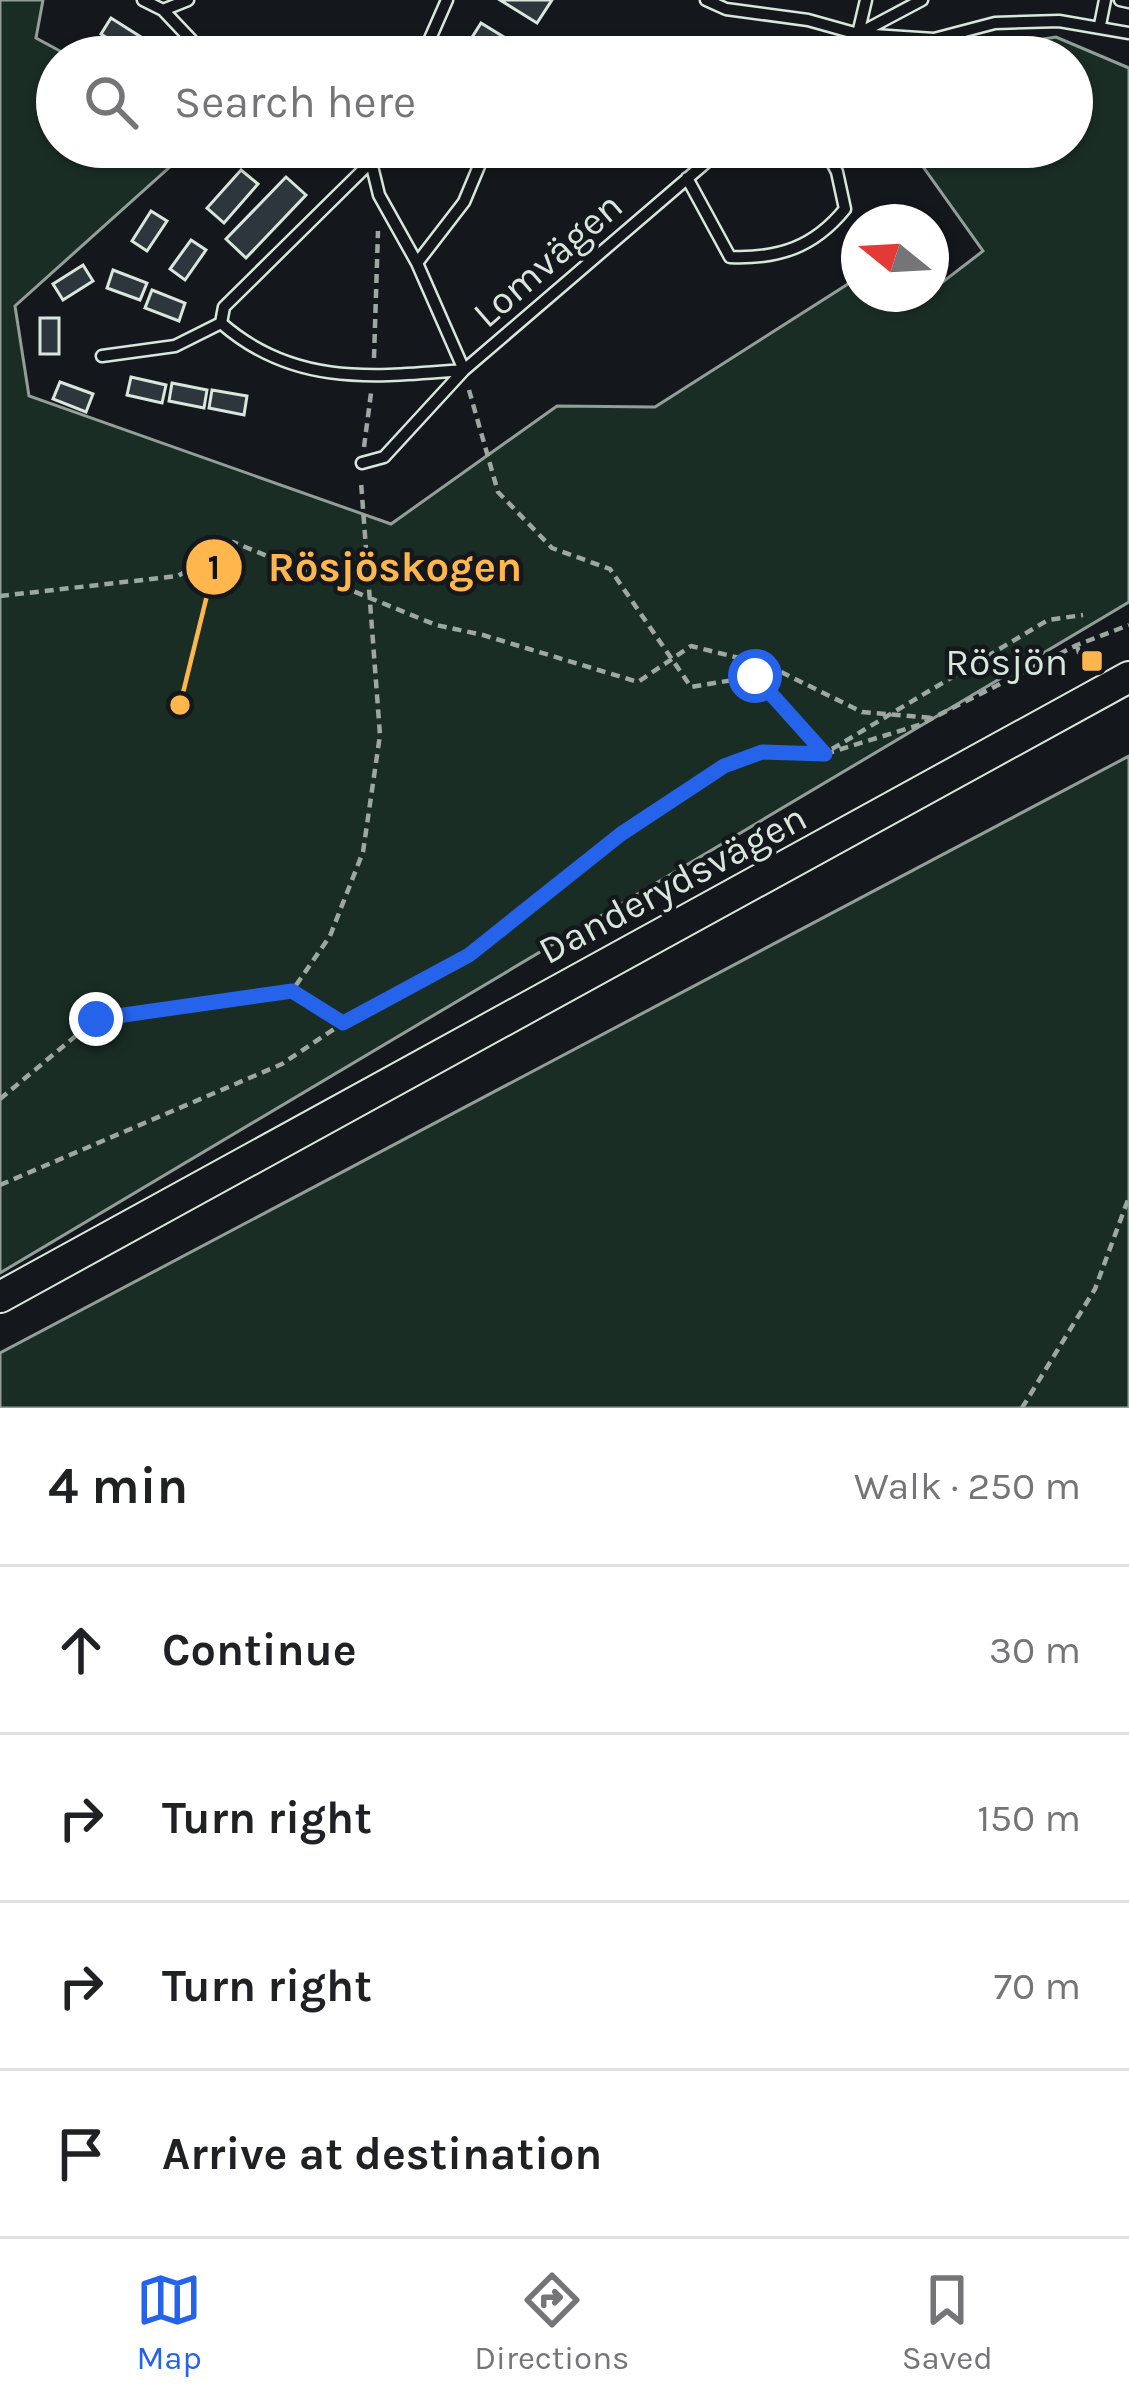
<!DOCTYPE html>
<meta charset="utf-8">
<style>
:root{--surface:#fff;--page:#f2f2f2;--text:#202124;--muted:#757577;--line:#e0e0e0;--accent:#2563eb}
body{margin:0;font-family:Karla,sans-serif;background:var(--page);color:var(--text)}
.compass{position:absolute;left:841px;top:204px;width:108px;height:108px;border-radius:50%;background:var(--surface);box-shadow:0 3px 9px #0004;rotate:288deg}
.stop{position:absolute;width:36px;height:36px;margin:-27px;border:9px solid #2563eb;border-radius:50%;background:#fff}
.stop.end{background:#2563eb;border-color:#fff;box-shadow:0 3px 12px #0008}
.list{margin:0;padding:0;list-style:none}
h2{display:flex;justify-content:space-between;align-items:center;height:156px;margin:0;padding:0 48px;font-size:51px}
h2 small{font-size:39px;font-weight:400;color:var(--muted)}
.list li{display:grid;grid-template-columns:78px 1fr auto;gap:36px;align-items:center;box-sizing:border-box;height:168px;padding:0 48px;border-top:3px solid var(--line)}
.list b{display:block;font-size:45px;white-space:nowrap}
.list em{font-size:39px;font-style:normal;color:var(--muted)}
.icon{flex:none;width:66px;height:66px;fill:none;stroke:currentColor;stroke-width:2;stroke-linecap:round;stroke-linejoin:round}
.map{position:relative;flex:none;width:1129px;height:1408px;overflow:hidden}
.search{position:absolute;background:var(--surface);box-shadow:0 3px 9px #0004;left:36px;right:36px;top:36px;height:132px;display:flex;align-items:center;gap:30px;box-sizing:border-box;padding:0 42px;border-radius:66px;color:var(--muted);font-size:45px}
.sheet{height:828px;background:var(--surface)}
nav{display:flex;justify-content:space-around;align-items:center;box-sizing:border-box;height:168px;border-top:3px solid var(--line);background:var(--surface);font-size:33px;color:var(--muted)}
nav a{display:grid;justify-items:center;gap:6px}
nav .on{color:var(--accent)}
.map>svg:first-child{display:block}
</style>
<div class="map">
<svg width="1129" height="1408" viewBox="0 0 1129 1408">
<rect width="100%" height="100%" fill="#14181c"/>
<!-- green -->
<path fill="#1a2d24" stroke="#939e99" stroke-width="3" d="M 0,0 L 43,0 L 36,38 L 71,57 L 57,57 L 57,147 L 192,147 L 15,306 L 29,396 L 391,524 L 557,406 L 655,407 L 859,277 L 859,294 L 907,294 L 918,301 L 983,251 L 909,147 L 1072,147 L 1072,57 L 921,57 L 1056,37 L 1129,68 L 1129,602 L 0,1273 Z
M 1129,756 L 1129,1408 L 0,1408 L 0,1353 Z"/>
<!-- building -->
<path fill="#2c363c" stroke="#d8e6dc" stroke-width="3" d="M 500,0 L 552,0 L 537,23 Z
M 111,18 L 141,37 L 131,53 L 101,34 Z
M 481,23 L 512,42 L 502,57 L 461,55 Z
M 241,170 L 258,184 L 224,223 L 207,208 Z
M 286,177 L 306,195 L 246,258 L 226,239 Z
M 151,211 L 167,221 L 147,251 L 132,241 Z
M 191,240 L 206,250 L 185,280 L 170,269 Z
M 83,265 L 93,281 L 63,300 L 53,284 Z
M 113,270 L 147,283 L 140,300 L 107,288 Z
M 152,290 L 185,303 L 179,321 L 145,308 Z
M 40,318 L 59,318 L 59,354 L 40,354 Z
M 131,377 L 166,385 L 162,403 L 127,395 Z
M 60,382 L 93,394 L 86,412 L 53,399 Z
M 172,383 L 207,390 L 204,408 L 169,401 Z
M 212,390 L 247,396 L 244,415 L 209,408 Z"/>
<g fill="none" stroke-linecap="round" stroke-linejoin="round">
<!-- service casing -->
<g stroke="#d8e6dc" stroke-width="15">
<path id="service" d="M 143,0 L 163,10 L 188,0
M 706,0 L 726,9 L 808,20 L 858,34 L 934,39 L 995,23 L 1059,21 L 1129,33
M 1120,0 L 1129,2
M 163,10 L 197,46
M 1100,25 L 1105,0
M 858,34 L 866,0
M 422,57 L 447,0
M 829,57 L 858,34 L 922,0
M 378,147 L 371,162 L 379,195 L 417,263 L 464,370
M 687,178 L 730,257 C 779,259 814,247 845,209 L 837,172 L 824,147
M 417,263 L 464,202 L 487,147
M 221,323 C 294,387 374,377 464,370
M 221,323 L 224,307 L 371,162
M 102,356 L 175,346 L 221,323
M 362,463 L 384,457 L 464,370 L 724,147"/>
</g>
<!-- secondary casing -->
<g stroke="#d8e6dc" stroke-width="34">
<path id="secondary" d="M 0,1297 L 1129,677"/>
</g>
<!-- path -->
<path stroke="#9da8a2" stroke-width="4.5" stroke-dasharray="9 6" stroke-linecap="butt" d="M 374,358 L 378,231
M 469,390 L 498,492 L 552,548 L 610,569 L 691,687 L 781,672 L 862,712 L 934,718
M 364,447 L 371,393
M 0,596 L 178,576 L 233,542 L 436,625 L 483,635 L 638,682 L 691,646 L 739,658 L 823,751
M 1077,645 L 1083,669
M 832,749 L 1048,620 L 1083,615
M 292,991 L 343,1023
M 0,1099 L 96,1019 L 292,991 L 330,936 L 363,852 L 380,735 L 361,482
M 0,1185 L 282,1064 L 343,1023 L 469,955 L 621,834 L 724,766 L 762,752 L 825,754 L 919,725 L 1077,645 L 1129,625
M 1022,1408 L 1095,1289 L 1129,1197"/>
<!-- service -->
<use href="#service" stroke="#14181c" stroke-width="10"/>
<!-- secondary -->
<use href="#secondary" stroke="#14181c" stroke-width="30"/>
</g>
<g fill="none" stroke-linecap="round" stroke-linejoin="round">
<!-- route -->
<path stroke="#2563eb" stroke-width="15" d="M 96,1019 L 292,991 L 343,1023 L 469,955 L 621,834 L 724,766 L 762,752 L 825,754 L 755,676"/>
</g>
<!-- markers -->
<rect fill="#ffb74d" stroke="#14181c" stroke-width="4.5" x="1080" y="649" width="24" height="24" rx="6"/>
<g text-anchor="middle" stroke-width="9" stroke-linejoin="round" paint-order="stroke">
<!-- street labels -->
<g font-size="39" fill="#d8e6dc" stroke="#14181c">
<text transform="translate(547 259) rotate(-41)" y="14">Lomvägen</text>
<text transform="translate(672 883) rotate(-28)" y="14">Danderydsvägen</text>
</g>
<!-- poi labels -->
<g font-size="39" fill="#d8e6dc" stroke="#14181c" text-anchor="end">
<text x="1068" y="675">Rösjön</text>
</g>
</g>
<!-- callouts -->
<path fill="none" stroke="#ffb74d" stroke-width="4.5" d="M180 705L214 567"/>
<g fill="#ffb74d" stroke="#14181c" stroke-width="4.5">
<circle cx="180" cy="705" r="12"/>
<circle cx="214" cy="567" r="30"/>
</g>
<g font-size="36" text-anchor="middle" font-weight="bold" fill="#111">
<text x="214" y="579">1</text>
</g>
<g font-size="42" text-anchor="middle" font-weight="bold" fill="#ffb74d" stroke="#14181c" stroke-width="9" stroke-linejoin="round" paint-order="stroke">
<text x="395" y="581">Rösjöskogen</text>
</g>
</svg>
<svg class="compass" viewBox="-18 -18 36 36"><path d="M0-13l5 13h-10z" fill="#e53935"/><path d="M0 13l5-13h-10z" fill="#757577"/></svg>
<div class="stop" style="left:755px;top:676px"></div>
<div class="stop end" style="left:96px;top:1019px"></div>
<div class="search"><svg class="icon" aria-label="search" viewBox="0 0 24 24"><circle cx="10" cy="10" r="6"/><path d="M15 15l6 6"/></svg>Search here</div>
</div>
<section class="sheet">
<h2>4 min<small>Walk · 250 m</small></h2>
<ul class="list">
<li><svg class="icon" aria-label="ahead" viewBox="0 0 24 24"><path d="M12 20V5M6 11l6-6 6 6"/></svg><div><b>Continue</b></div><em>30 m</em></li>
<li><svg class="icon" aria-label="right" viewBox="0 0 24 24"><path d="M7 20v-9h11M14 6l5 5-5 5"/></svg><div><b>Turn right</b></div><em>150 m</em></li>
<li><svg class="icon" aria-label="right" viewBox="0 0 24 24"><path d="M7 20v-9h11M14 6l5 5-5 5"/></svg><div><b>Turn right</b></div><em>70 m</em></li>
<li><svg class="icon" aria-label="arrive" viewBox="0 0 24 24"><path d="M6 21V4h12l-3 4 3 4H6"/></svg><div><b>Arrive at destination</b></div></li>
</ul>
</section>
<nav>
<a class="on"><svg class="icon" aria-label="map" viewBox="0 0 24 24"><path d="M3 6l6-2 6 2 6-2v14l-6 2-6-2-6 2zM9 4v14M15 6v14"/></svg>Map</a>
<a><svg class="icon" aria-label="directions" viewBox="0 0 24 24"><path d="M12 3l9 9-9 9-9-9zM9 14v-3h6M13 9l2 2-2 2"/></svg>Directions</a>
<a><svg class="icon" aria-label="saved" viewBox="0 0 24 24"><path d="M7 4h10v16l-5-4-5 4z"/></svg>Saved</a>
</nav>
